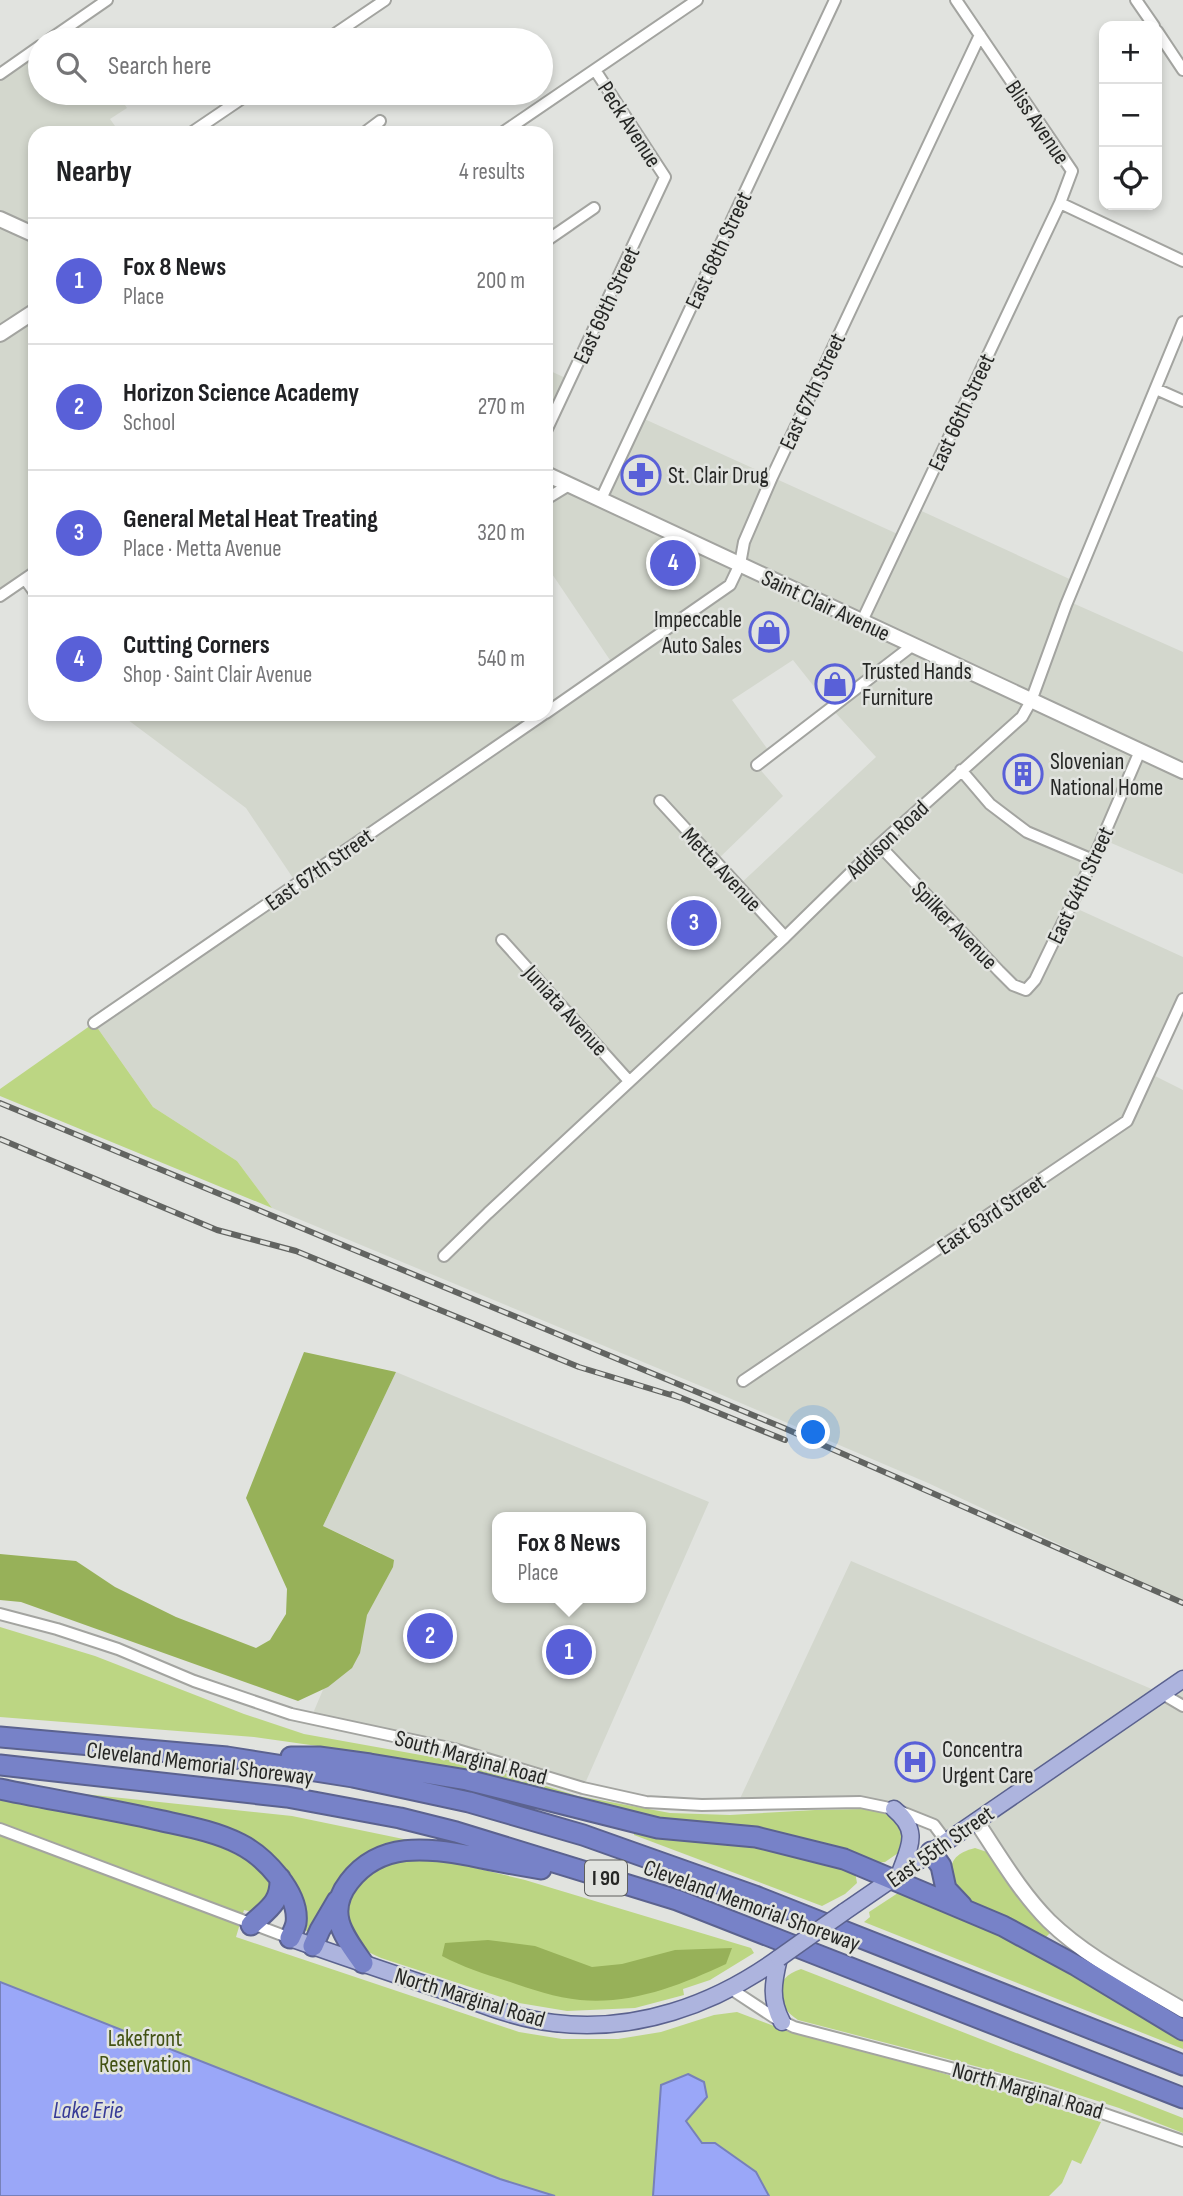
<!DOCTYPE html>
<meta charset="utf-8">
<style>
:root{--surface:#fff;--page:#f2f2f2;--text:#202124;--muted:#757577;--line:#e0e0e0;--accent:#5960d8}
body{margin:0;font-family:"Sofia Sans Condensed",sans-serif;background:var(--page);color:var(--text)}
.controls{position:absolute;right:21px;top:21px;display:grid;overflow:hidden;border-radius:14px;box-shadow:0 4px 10px #0003}
.controls button{width:63px;height:63px;display:grid;place-items:center;padding:0;border:0;border-bottom:2px solid var(--line);background:var(--surface);color:var(--text);font:35px sans-serif}
.you{position:absolute;left:814px;top:1433px;width:24px;height:24px;margin:-18px;border:5px solid #fff;border-radius:50%;background:#1a73e8;box-shadow:0 0 0 10px #1a73e833}
.badge{display:grid;place-items:center;width:46px;height:46px;border-radius:50%;background:var(--accent);color:#fff;font-size:23px;font-weight:700}
.pin{position:absolute;translate:-50% -50%;border:4px solid #fff;box-shadow:0 2px 7px #0006}
.popup{position:absolute;left:492px;top:1512px;width:154px;height:91px;box-sizing:border-box;display:grid;place-content:center;border-radius:14px;background:var(--surface);filter:drop-shadow(0 2px 5px #0005);font-size:23px;white-space:nowrap;color:var(--muted)}
.popup b{font-size:26px;color:var(--text)}
.popup::after{content:'';position:absolute;left:50%;top:100%;margin-left:-14px;border:14px solid transparent;border-top-color:var(--surface)}
.list{margin:0;padding:0;list-style:none}
h2{display:flex;justify-content:space-between;align-items:center;height:91px;margin:0;padding:0 28px;font-size:30px}
h2 small{font-size:23px;font-weight:400;color:var(--muted)}
.list li{display:grid;grid-template-columns:46px 1fr auto;gap:21px;align-items:center;box-sizing:border-box;height:126px;padding:0 28px;border-top:2px solid var(--line)}
.list b{display:block;font-size:26px;white-space:nowrap}
.list p{margin:0;font-size:23px;white-space:nowrap;color:var(--muted)}
.list em{font-size:23px;font-style:normal;color:var(--muted)}
.icon{flex:none;width:38px;height:38px;fill:none;stroke:currentColor;stroke-width:2;stroke-linecap:round;stroke-linejoin:round}
.map{position:relative;flex:none;width:1183px;height:2196px;overflow:hidden}
.search{position:absolute;background:var(--surface);box-shadow:0 4px 10px #0003;left:28px;top:28px;width:525px;height:77px;display:flex;align-items:center;gap:18px;box-sizing:border-box;padding:0 24px;border-radius:38px;color:var(--muted);font-size:26px}
.panel{position:absolute;background:var(--surface);box-shadow:0 4px 10px #0003;left:28px;top:126px;width:525px;height:595px;border-radius:21px}
.map>svg:first-child{display:block}
</style>
<div class="map">
<svg width="1183" height="2196" viewBox="0 0 1183 2196">
<rect width="100%" height="100%" fill="#e1e3df"/>
<!-- built -->
<path fill="#d3d7cd" fill-rule="evenodd" d="M 40,46 L 40,93 L 117,93 L 127,108 L 110,119 L 120,133 L 35,133 L 35,593 L 25,579 L 0,596 L 0,74 Z
M 546,369 L 570,380 L 546,431 Z
M 640,417 L 902,536 L 915,508 L 1076,582 L 1068,601 L 1183,652 L 1183,874 L 1102,839 L 1071,906 L 1183,957 L 1183,999 L 1149,1073 L 1183,1090 L 1183,1602 L 928,1483 L 708,1389 L 272,1208 L 237,1161 L 153,1107 L 94,1023 L 297,884 L 246,808 L 120,714 L 543,714 L 614,666 L 546,565 L 546,474 L 601,499 ZM 793,660 L 831,708 L 876,757 L 738,886 L 715,862 L 783,796 L 757,766 L 771,754 L 732,700 Z
M 396,1372 L 709,1502 L 583,1788 L 454,1749 L 311,1718 L 381,1553 L 323,1526 ZM 497,1517 L 641,1517 L 641,1598 L 497,1598 Z
M 851,1561 L 1161,1693 L 1183,1679 L 1183,2010 L 1063,1933 L 976,1822 L 946,1841 L 934,1825 L 876,1804 L 737,1805 Z"/>
<!-- green -->
<path fill="#bcd683" d="M 94,1023 L 153,1107 L 237,1161 L 272,1208 L 0,1096 L 0,1089 Z
M 0,1627 L 95,1656 L 244,1714 L 304,1734 L 482,1766 L 578,1796 L 670,1813 L 730,1815 L 815,1810 L 866,1809 L 886,1814 L 898,1822 L 905,1831 L 904,1849 L 885,1862 L 871,1863 L 664,1821 L 452,1770 L 360,1752 L 254,1737 L 0,1717 Z
M 65,1792 L 292,1816 L 413,1841 L 378,1850 L 313,1933 L 304,1930 L 304,1918 L 257,1847 Z
M 0,1799 C 39,1807 77,1814 116,1821 C 174,1832 222,1840 271,1875 L 274,1892 L 252,1912 L 244,1910 L 236,1937 L 519,2032 L 562,2039 L 618,2039 L 661,2032 L 714,2015 L 737,2012 L 793,2033 L 913,2064 L 1101,2122 L 1081,2164 L 1072,2160 L 1062,2183 L 1049,2196 L 0,2196 Z
M 634,1828 L 763,1844 L 855,1872 L 857,1883 L 845,1894 L 822,1906 L 634,1835 Z
M 975,1848 L 987,1852 L 1034,1914 L 1051,1932 L 1043,1940 L 955,1893 C 948,1870 947,1855 975,1848 Z
M 430,1857 L 525,1880 L 751,1948 L 754,1953 L 710,1980 L 683,1989 L 684,1995 L 635,2008 L 567,2011 L 519,2003 L 381,1958 C 348,1943 348,1936 344,1901 L 362,1877 L 392,1861 Z
M 901,1891 L 984,1923 L 1183,2037 L 1183,2049 L 864,1922 L 870,1917 L 869,1912 Z
M 801,1969 L 1183,2118 L 1183,2133 L 1119,2108 L 1048,2085 L 798,2020 C 775,2006 771,1978 801,1969 Z"/>
<!-- forest -->
<path fill="#97b159" d="M 304,1352 L 396,1372 L 323,1526 L 394,1560 L 393,1567 L 367,1615 L 360,1653 L 352,1668 L 328,1687 L 298,1701 L 21,1602 L 0,1600 L 0,1554 L 76,1561 L 115,1587 L 176,1617 L 256,1648 L 270,1640 L 286,1614 L 287,1589 L 246,1498 Z
M 488,1940 L 535,1946 L 592,1967 L 622,1964 L 675,1950 L 732,1948 L 726,1964 C 681,1985 631,2005 580,2000 C 556,1998 530,1989 507,1981 C 484,1974 463,1967 442,1956 L 445,1943 Z"/>
<!-- water -->
<path fill="#9aa7f8" stroke="#7781b9" stroke-width="2" d="M 0,1982 L 500,2179 L 555,2196 L 0,2196 Z
M 688,2074 L 704,2082 L 707,2097 L 686,2121 L 702,2143 L 715,2143 L 756,2172 L 769,2196 L 653,2196 L 661,2085 Z"/>
<g fill="none" stroke-linecap="round" stroke-linejoin="round">
<!-- street casing -->
<g stroke="#a3a4a0" stroke-width="14">
<path id="street" d="M 1136,0 L 1154,26
M 1157,31 L 1183,70
M 49,40 L 107,0
M 326,40 L 385,0
M 0,74 L 40,46
M 191,133 L 250,93
M 364,133 L 380,121
M 502,133 L 697,0
M 1060,203 L 1183,261
M 546,241 L 594,208
M 1156,389 L 1183,401
M 546,431 L 665,177 L 595,70
M 546,499 L 569,485
M 601,499 L 835,0
M 25,579 L 35,593
M 0,596 L 35,572
M 862,621 L 1060,203 L 1072,171 L 956,0
M 546,713 L 730,585 L 740,564 L 744,542 L 772,477 L 980,35
M 757,765 L 913,645
M 961,770 L 990,804 L 1027,832 L 1093,860
M 660,801 L 785,937
M 879,845 L 999,971 L 1013,985 L 1026,990 L 1035,980 L 1093,860 L 1140,751
M 502,940 L 629,1081
M 94,1023 L 544,714
M 444,1256 L 488,1213 L 785,937 L 879,845 L 1022,717 L 1031,701 L 1066,605 L 1183,322
M 743,1381 L 1127,1121 L 1183,999
M 0,1614 L 57,1629 L 118,1649 L 194,1681 L 291,1714 L 454,1749 L 583,1788 L 646,1802 L 702,1805 L 860,1802 L 894,1809 L 934,1825 L 946,1841
M 1161,1693 L 1183,1706
M 0,1829 L 290,1938
M 731,1989 L 775,2018 L 794,2027 L 1038,2091 L 1183,2141"/>
</g>
<!-- secondary casing -->
<g stroke="#a3a4a0" stroke-width="18">
<path id="secondary" d="M 0,219 L 35,235
M 0,334 L 35,311
M 546,474 L 1183,771
M 976,1821 C 999,1855 1020,1892 1049,1921 C 1087,1958 1138,1983 1183,2010"/>
</g>
<!-- primary casing -->
<g stroke="#5b628f" stroke-width="19">
<path id="primary" d="M 894,1809 C 920,1831 910,1845 900,1873
M 844,1912 L 1183,1679
M 290,1938 C 341,1956 391,1973 442,1990 C 478,2003 516,2019 554,2023 C 635,2033 714,2005 779,1958
M 779,1958 C 773,1983 770,1999 782,2022"/>
</g>
<!-- highway casing -->
<g stroke="#5b628f" stroke-width="23">
<path id="highway" d="M 0,1737 L 227,1757 L 353,1777 L 469,1802 L 583,1835 L 755,1896 L 1183,2065
M 291,1757 L 319,1757 L 370,1764 L 467,1780 L 658,1828 L 756,1837 L 844,1859 L 1003,1926 L 1077,1966 L 1183,2030
M 0,1765 L 287,1797 L 400,1818 L 456,1832 L 677,1900 L 1183,2098
M 0,1789 C 52,1800 105,1808 158,1820 C 185,1826 215,1831 240,1844 C 264,1856 300,1893 296,1923 C 295,1928 292,1934 290,1938
M 931,1852 L 941,1866 L 946,1889 L 962,1906
M 251,1925 C 268,1909 281,1903 280,1878
M 313,1946 L 320,1930 L 337,1901
M 363,1963 C 344,1936 325,1913 349,1882 C 380,1841 427,1848 472,1856 C 495,1861 518,1865 541,1869"/>
</g>
<!-- street -->
<use href="#street" stroke="#fff" stroke-width="10"/>
<!-- secondary -->
<use href="#secondary" stroke="#fff" stroke-width="14"/>
<!-- primary -->
<use href="#primary" stroke="#adb4de" stroke-width="16"/>
<!-- highway -->
<use href="#highway" stroke="#7782c8" stroke-width="19"/>
<!-- rail casing -->
<g stroke="#626461" stroke-width="6">
<path id="rail" d="M 0,1103 L 784,1428 L 1183,1603
M 0,1139 L 217,1230 L 296,1251 L 579,1367 L 681,1398
M 672,1394 L 785,1440"/>
</g>
<!-- rail -->
<use href="#rail" stroke="#e1e3df" stroke-width="3.5" stroke-dasharray="10" stroke-linecap="butt"/>
<!-- primary-bridge casing -->
<g stroke="#5b628f" stroke-width="19" stroke-linecap="butt">
<path id="primary-bridge" d="M 779,1958 L 844,1912"/>
</g>
<!-- primary-bridge -->
<use href="#primary-bridge" stroke="#adb4de" stroke-width="16"/>
</g>
<!-- icons -->
<defs>
<g id="pharmacy-ring" transform="scale(2.0125)"><circle r="9.5" fill="#e1e3df" stroke="#5960d8" stroke-width="1.5"/><path d="M-2-6h4v4h4v4h-4v4h-4v-4h-4v-4h4Z" fill="#5960d8"/></g>
<g id="shop-ring" transform="scale(2.0125)"><circle r="9.5" fill="#e1e3df" stroke="#5960d8" stroke-width="1.5"/><path d="M-5-2.5h2.3a2.7 3.5 0 0 1 5.4 0H5L5.5 6h-11ZM-1.5-2.5h3a1.5 2.3 0 0 0-3 0Z" fill="#5960d8"/></g>
<g id="building-ring" transform="scale(2.0125)"><circle r="9.5" fill="#e1e3df" stroke="#5960d8" stroke-width="1.5"/><path d="M-4-6H4V6H1V3H-1V6H-4ZM-2.5-4.3h1.7v1.8h-1.7ZM.8-4.3h1.7v1.8H.8ZM-2.5-1h1.7V.8h-1.7ZM.8-1h1.7V.8H.8Z" fill="#5960d8"/></g>
<g id="hospital-ring" transform="scale(2.0125)"><circle r="9.5" fill="#e1e3df" stroke="#5960d8" stroke-width="1.5"/><path d="M-5-5h3v3.5h4V-5h3V5h-3V1.5h-4V5h-3Z" fill="#5960d8"/></g>
</defs>
<g fill-rule="evenodd">
<use href="#pharmacy-ring" x="641" y="475"/>
<use href="#shop-ring" x="769" y="632"/>
<use href="#shop-ring" x="835" y="684"/>
<use href="#building-ring" x="1023" y="774"/>
<use href="#hospital-ring" x="915" y="1762"/>
</g>
<g text-anchor="middle" stroke-width="5" stroke-linejoin="round" paint-order="stroke">
<!-- shield labels -->
<rect fill="#e1e3df" stroke="#5e5f5d" stroke-width="2" x="585" y="1860.5" width="42" height="35" rx="5"/>
<g font-size="21" font-weight="bold" fill="#262725">
<text x="606" y="1885">I 90</text>
</g>
<!-- street labels -->
<g font-size="23" fill="#262725" stroke="#e1e3df">
<text transform="translate(1038 122) rotate(56)" y="8">Bliss Avenue</text>
<text transform="translate(630 124) rotate(57)" y="8">Peck Avenue</text>
<text transform="translate(718 250) rotate(-65)" y="8">East 68th Street</text>
<text transform="translate(606 305) rotate(-65)" y="8">East 69th Street</text>
<text transform="translate(812 391) rotate(-65)" y="8">East 67th Street</text>
<text transform="translate(961 412) rotate(-65)" y="8">East 66th Street</text>
<text transform="translate(826 605) rotate(25)" y="8">Saint Clair Avenue</text>
<text transform="translate(887 839) rotate(-43)" y="8">Addison Road</text>
<text transform="translate(319 869) rotate(-35)" y="8">East 67th Street</text>
<text transform="translate(722 869) rotate(47)" y="8">Metta Avenue</text>
<text transform="translate(1080 885) rotate(-65)" y="8">East 64th Street</text>
<text transform="translate(955 925) rotate(46)" y="8">Spilker Avenue</text>
<text transform="translate(566 1010) rotate(48)" y="8">Juniata Avenue</text>
<text transform="translate(991 1214) rotate(-34)" y="8">East 63rd Street</text>
<text transform="translate(471 1757) rotate(15)" y="8">South Marginal Road</text>
<text transform="translate(200 1763) rotate(7)" y="8">Cleveland Memorial Shoreway</text>
<text transform="translate(940 1846) rotate(-35)" y="8">East 55th Street</text>
<text transform="translate(752 1905) rotate(20)" y="8">Cleveland Memorial Shoreway</text>
<text transform="translate(470 1997) rotate(17)" y="8">North Marginal Road</text>
<text transform="translate(1028 2090) rotate(16)" y="8">North Marginal Road</text>
</g>
<!-- poi labels -->
<g font-size="23" fill="#262725" stroke="#e1e3df" text-anchor="start">
<text x="668" y="483">St. Clair Drug</text>
<text x="742" y="627" text-anchor="end">Impeccable<tspan x="742" dy="26">Auto Sales</tspan></text>
<text x="862" y="679">Trusted Hands<tspan x="862" dy="26">Furniture</tspan></text>
<text x="1050" y="769">Slovenian<tspan x="1050" dy="26">National Home</tspan></text>
<text x="942" y="1757">Concentra<tspan x="942" dy="26">Urgent Care</tspan></text>
</g>
<!-- park labels -->
<g font-size="23" fill="#425213" stroke="#e1e3df">
<text x="145" y="2046">Lakefront<tspan x="145" dy="26">Reservation</tspan></text>
</g>
<!-- water labels -->
<g font-size="24" font-style="italic" fill="#373b97" stroke="#e1e3df">
<text x="88" y="2118">Lake Erie</text>
</g>
</g>
</svg>
<div class="controls">
<button>+</button>
<button>−</button>
<button><svg class="icon" aria-label="locate" viewBox="0 0 24 24"><circle cx="12" cy="12" r="6"/><path d="M12 2v4M12 18v4M2 12h4M18 12h4"/></svg></button>
</div>
<div class="you"></div>
<div class="pin badge" style="left:569px;top:1652px">1</div>
<div class="popup"><b>Fox 8 News</b>Place</div>
<div class="pin badge" style="left:430px;top:1636px">2</div>
<div class="pin badge" style="left:694px;top:923px">3</div>
<div class="pin badge" style="left:673px;top:563px">4</div>
<div class="search"><svg class="icon" aria-label="search" viewBox="0 0 24 24"><circle cx="10" cy="10" r="6"/><path d="M15 15l6 6"/></svg>Search here</div>
<section class="panel">
<h2>Nearby<small>4 results</small></h2>
<ul class="list">
<li><span class="badge">1</span><div><b>Fox 8 News</b><p>Place</p></div><em>200 m</em></li>
<li><span class="badge">2</span><div><b>Horizon Science Academy</b><p>School</p></div><em>270 m</em></li>
<li><span class="badge">3</span><div><b>General Metal Heat Treating</b><p>Place · Metta Avenue</p></div><em>320 m</em></li>
<li><span class="badge">4</span><div><b>Cutting Corners</b><p>Shop · Saint Clair Avenue</p></div><em>540 m</em></li>
</ul>
</section>
</div>
